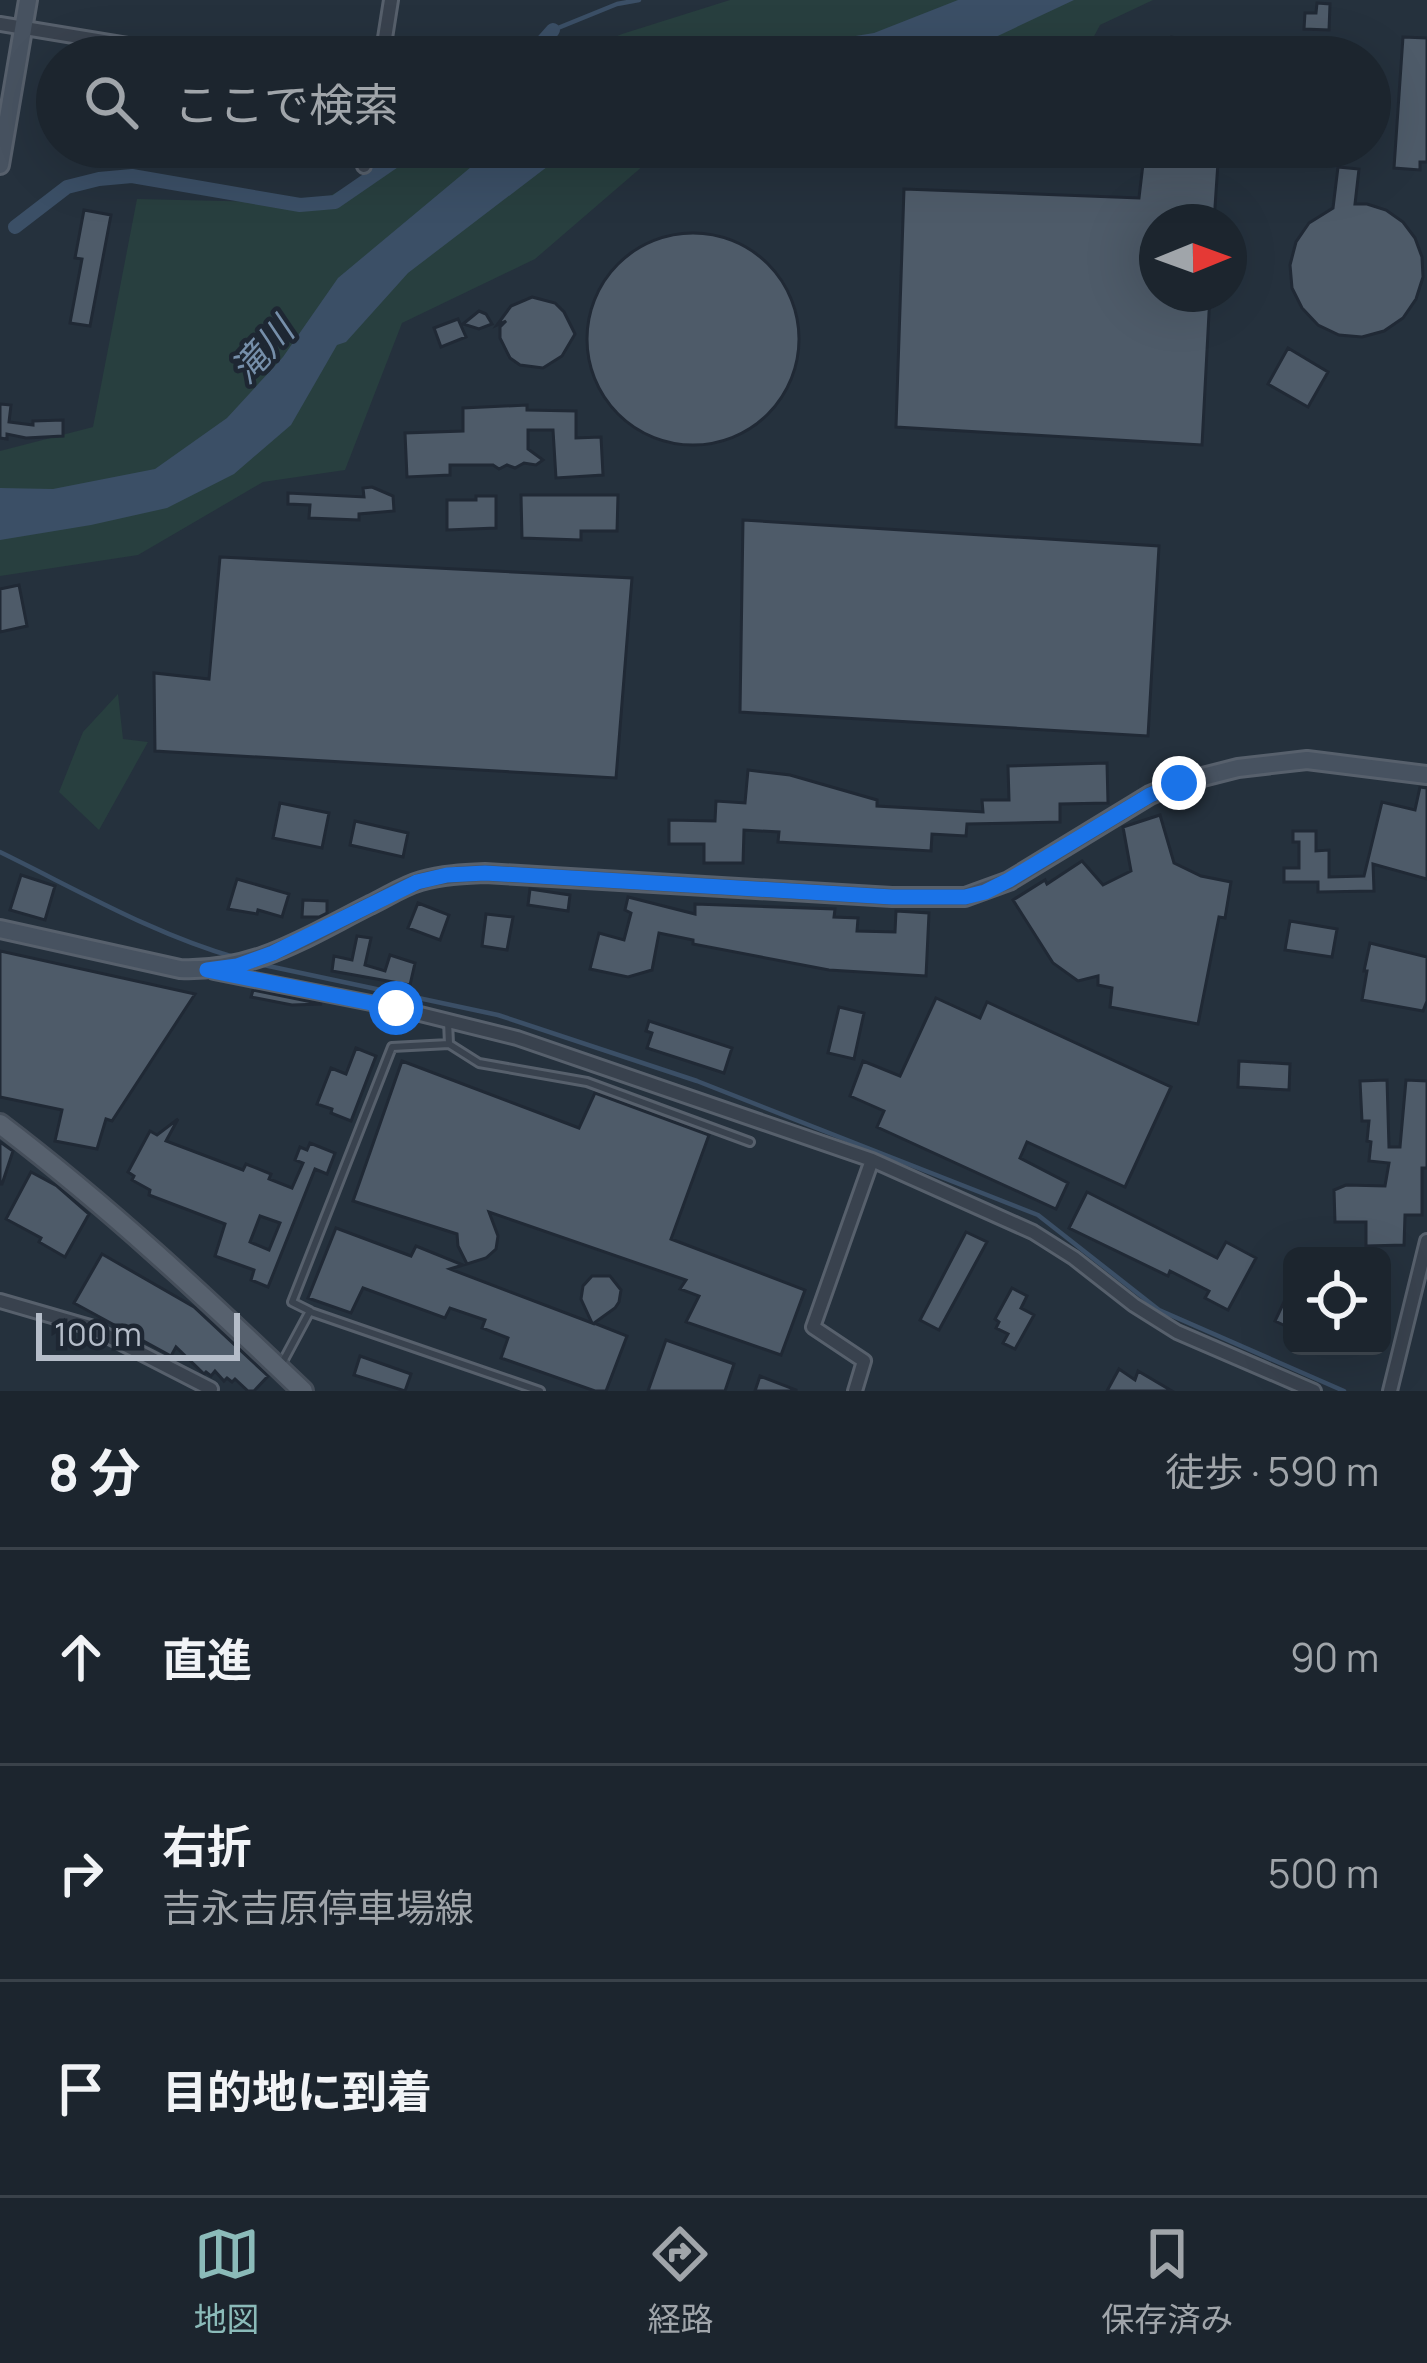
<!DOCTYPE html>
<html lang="ja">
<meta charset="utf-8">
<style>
:root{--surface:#1c252e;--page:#29313a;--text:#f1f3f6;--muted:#a0a5aa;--line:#3a424a;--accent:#8bbbb9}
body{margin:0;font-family:Manrope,"Noto Sans JP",sans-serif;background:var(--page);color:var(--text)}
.controls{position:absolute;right:36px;bottom:36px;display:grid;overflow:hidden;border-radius:18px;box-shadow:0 12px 48px #0002}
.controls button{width:108px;height:108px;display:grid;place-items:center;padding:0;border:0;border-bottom:3px solid var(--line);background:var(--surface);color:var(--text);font:60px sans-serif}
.compass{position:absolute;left:1139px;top:204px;width:108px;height:108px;border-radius:50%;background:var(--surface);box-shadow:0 12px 48px #0002;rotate:89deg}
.scale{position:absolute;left:36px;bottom:30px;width:204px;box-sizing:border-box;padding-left:12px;border:6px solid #b5bdc9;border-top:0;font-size:33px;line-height:42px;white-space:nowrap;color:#b5bdc9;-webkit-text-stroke:9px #1e2733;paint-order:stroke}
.stop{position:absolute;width:36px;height:36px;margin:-27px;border:9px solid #1a73e8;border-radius:50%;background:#fff}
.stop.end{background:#1a73e8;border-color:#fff;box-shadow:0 3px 12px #0008}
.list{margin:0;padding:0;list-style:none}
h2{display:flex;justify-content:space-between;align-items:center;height:156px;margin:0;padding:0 48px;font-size:51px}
h2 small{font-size:39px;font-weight:400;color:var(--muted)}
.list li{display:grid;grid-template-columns:78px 1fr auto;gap:36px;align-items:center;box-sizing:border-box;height:216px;padding:0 48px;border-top:3px solid var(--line)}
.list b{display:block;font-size:45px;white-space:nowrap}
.list p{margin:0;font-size:39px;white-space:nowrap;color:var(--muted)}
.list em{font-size:39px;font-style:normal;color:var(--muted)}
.icon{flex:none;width:66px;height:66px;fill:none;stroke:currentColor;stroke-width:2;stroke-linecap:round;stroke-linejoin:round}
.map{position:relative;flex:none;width:1427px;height:1391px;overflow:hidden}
.search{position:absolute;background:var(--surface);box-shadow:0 12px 48px #0002;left:36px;right:36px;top:36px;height:132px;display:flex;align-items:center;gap:30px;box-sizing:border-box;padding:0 42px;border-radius:66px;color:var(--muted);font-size:45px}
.sheet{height:804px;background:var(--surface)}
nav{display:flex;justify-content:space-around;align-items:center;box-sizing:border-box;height:168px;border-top:3px solid var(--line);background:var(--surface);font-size:33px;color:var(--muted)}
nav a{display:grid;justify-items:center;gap:6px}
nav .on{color:var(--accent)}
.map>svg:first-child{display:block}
</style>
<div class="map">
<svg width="1427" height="1391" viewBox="0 0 1427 1391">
<rect width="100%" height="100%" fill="#25313d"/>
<!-- green -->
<path fill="#283f3f" d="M 730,0 L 1153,0 L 1100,25 L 1083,57 L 568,57 L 622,34 Z
M 418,147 L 665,147 L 535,259 L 402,323 L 345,470 L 263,482 L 138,555 L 0,576 L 0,451 L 93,427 L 137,199 L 317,203 Z
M 118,694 L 123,739 L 148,742 L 99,830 L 59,792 L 83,732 Z"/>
<!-- water -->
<path fill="#3b4f66" d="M 958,0 L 1074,0 L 953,57 L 726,57 L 874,33 Z
M 495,147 L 573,147 L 408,273 L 346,342 L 337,345 L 291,425 L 234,474 L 167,508 L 91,525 L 0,540 L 0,488 L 53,489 L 155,469 L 227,418 L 283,357 L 338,278 Z"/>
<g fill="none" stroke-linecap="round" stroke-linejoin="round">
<!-- stream -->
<path stroke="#3b4f66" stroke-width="4.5" d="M 553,30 L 617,4 L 639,0
M 0,852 C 78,890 153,934 237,958
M 259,964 L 498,1015 L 697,1081 L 1038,1215 L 1159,1310 L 1344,1391"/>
<!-- canal -->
<path stroke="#3b4f66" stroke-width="14" d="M 529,57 L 553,30
M 15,227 L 67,187 L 99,179 L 132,176 L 300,205 L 335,202 L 415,147"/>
</g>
<!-- building -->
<path fill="#4e5b69" stroke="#202935" stroke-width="3" fill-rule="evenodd" d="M 1317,3 L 1330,4 L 1329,30 L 1304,29 L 1305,13 L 1316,13 Z
M 1171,37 L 1195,42 L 1214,57 L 1140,57 L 1149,46 Z
M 1403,37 L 1427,38 L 1427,162 L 1420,162 L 1420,170 L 1394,168 Z
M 1145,147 L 1219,147 L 1214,222 L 1157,222 L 1157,294 L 1210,294 L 1202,445 L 896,427 L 904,189 L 1139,198 Z
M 1338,167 L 1359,169 L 1355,204 L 1367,204 L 1386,210 L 1403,222 L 1415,238 L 1422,257 L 1423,277 L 1416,299 L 1403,318 L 1384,331 L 1362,337 L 1339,335 L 1318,325 L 1302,308 L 1292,288 L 1290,265 L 1296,242 L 1309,223 L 1333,208 Z
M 84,210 L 111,215 L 90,326 L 70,323 L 82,259 L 75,258 Z
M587 339a106 106 0 1 1 212 0a106 106 0 1 1-212 0Z
M 532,297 L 555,303 L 564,312 L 575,334 L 562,356 L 543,368 L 520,365 L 510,358 L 500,338 L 500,327 L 506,321 L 497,325 L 511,306 Z
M 479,311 L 486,314 L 492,324 L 479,329 L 463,324 Z
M 458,319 L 466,337 L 441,347 L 434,328 Z
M 1288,348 L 1328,372 L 1308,407 L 1268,384 Z
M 0,404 L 11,405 L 9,422 L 33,425 L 33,421 L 63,420 L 63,436 L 26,438 L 7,434 L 7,439 L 0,438 Z
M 527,405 L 527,410 L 576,411 L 576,438 L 601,437 L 603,475 L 556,478 L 553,430 L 528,430 L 528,449 L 543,460 L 536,465 L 524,463 L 515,468 L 507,465 L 499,469 L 493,465 L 450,465 L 450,475 L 407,477 L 405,433 L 463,431 L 463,408 Z
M 372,487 L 393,496 L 394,511 L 359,514 L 359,520 L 309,518 L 310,505 L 288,504 L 288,493 L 364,497 L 363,488 Z
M 521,495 L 618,495 L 617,531 L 581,531 L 581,540 L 522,538 Z
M 476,496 L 496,496 L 496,528 L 447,530 L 447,500 L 476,500 Z
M 743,520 L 1159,546 L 1148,736 L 740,712 Z
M 220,557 L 632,578 L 616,778 L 155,751 L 154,673 L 209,679 Z
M 19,585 L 27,626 L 0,632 L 0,589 Z
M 1107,763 L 1108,803 L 1060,804 L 1060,822 L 967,824 L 966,836 L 932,834 L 931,851 L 778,842 L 779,832 L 744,830 L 743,863 L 704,863 L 704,844 L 669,844 L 669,820 L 715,821 L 716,801 L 745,803 L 748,770 L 790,775 L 877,800 L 877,806 L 983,812 L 982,800 L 1009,800 L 1008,766 Z
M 1420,787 L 1427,788 L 1427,879 L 1373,864 L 1374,891 L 1318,892 L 1318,882 L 1284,882 L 1284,868 L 1299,868 L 1299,842 L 1293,842 L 1293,831 L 1316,831 L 1316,851 L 1329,850 L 1329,877 L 1364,876 L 1382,802 L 1415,810 Z
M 280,803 L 329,813 L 322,848 L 273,838 Z
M 1160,815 L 1174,863 L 1201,876 L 1231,882 L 1225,918 L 1219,917 L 1198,1024 L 1110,1007 L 1112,988 L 1098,985 L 1098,976 L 1078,981 L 1053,963 L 1013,900 L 1045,880 L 1047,884 L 1082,861 L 1103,885 L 1131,871 L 1123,827 Z
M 355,821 L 408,833 L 403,857 L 350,845 Z
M 21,875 L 55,886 L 45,920 L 10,910 Z
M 237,879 L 289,894 L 282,917 L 258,910 L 257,914 L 228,909 Z
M 530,889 L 570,895 L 568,911 L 528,905 Z
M 628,897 L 695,914 L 695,904 L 835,909 L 834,917 L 858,918 L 857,931 L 895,932 L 896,911 L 929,913 L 926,976 L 829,970 L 693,944 L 693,940 L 659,933 L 652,970 L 628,977 L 590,969 L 599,933 L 624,940 L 631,913 L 625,910 Z
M 303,900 L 327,901 L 327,913 L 319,917 L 302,917 Z
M 418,903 L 449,915 L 440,940 L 408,928 Z
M 486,914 L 513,917 L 507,950 L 482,946 Z
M 1290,921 L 1337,929 L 1332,957 L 1285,950 Z
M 357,936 L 371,938 L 365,965 L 385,971 L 390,955 L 415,963 L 410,985 L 332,971 L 334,956 L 352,960 Z
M 1370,943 L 1427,957 L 1427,1001 L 1423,1011 L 1362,1000 L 1367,971 L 1364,971 Z
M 0,951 L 195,994 L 112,1121 L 106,1119 L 97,1149 L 55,1141 L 62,1110 L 0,1097 Z
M 253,990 L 322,1004 L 292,1005 L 251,997 Z
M 936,998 L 980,1018 L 987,1002 L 1171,1087 L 1125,1187 L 1027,1142 L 1020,1158 L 1068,1183 L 1056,1209 L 877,1127 L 884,1111 L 850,1096 L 863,1061 L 900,1076 Z
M 839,1007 L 864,1013 L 854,1059 L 828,1053 Z
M 649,1021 L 732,1048 L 724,1073 L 647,1048 L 652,1033 L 646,1031 Z
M 356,1048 L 376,1056 L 351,1121 L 331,1113 L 332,1109 L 317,1104 L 331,1068 L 346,1074 Z
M 402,1061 L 579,1128 L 595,1093 L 709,1135 L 671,1239 L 805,1290 L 781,1355 L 686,1322 L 699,1296 L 680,1289 L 686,1280 L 489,1212 L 498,1236 L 496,1249 L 486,1258 L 467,1264 L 458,1246 L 457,1234 L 353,1201 Z
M 1239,1061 L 1290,1064 L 1289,1090 L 1238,1087 Z
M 1387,1080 L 1389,1147 L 1400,1147 L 1406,1080 L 1427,1081 L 1427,1168 L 1422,1168 L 1422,1215 L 1405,1215 L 1404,1245 L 1366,1246 L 1366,1222 L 1335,1222 L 1334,1190 L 1346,1185 L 1385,1186 L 1389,1163 L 1369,1161 L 1371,1142 L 1367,1141 L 1369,1121 L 1362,1121 L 1360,1081 Z
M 178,1119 L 166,1141 L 243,1170 L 246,1164 L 271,1174 L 269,1179 L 292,1188 L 303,1163 L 295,1160 L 300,1147 L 307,1150 L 310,1143 L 335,1153 L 327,1174 L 315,1169 L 268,1287 L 251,1280 L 254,1270 L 215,1256 L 225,1224 L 149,1195 L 150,1190 L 132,1180 L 134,1176 L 128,1172 L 150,1131 L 157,1135 ZM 260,1216 L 280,1223 L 269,1250 L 250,1242 Z
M 0,1142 L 13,1151 L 2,1184 L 0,1184 Z
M 31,1172 L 57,1186 L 89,1214 L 65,1257 L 39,1242 L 41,1238 L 6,1219 Z
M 1087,1192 L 1217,1258 L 1226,1242 L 1256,1258 L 1228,1310 L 1205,1298 L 1209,1291 L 1170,1271 L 1168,1276 L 1069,1228 Z
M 336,1228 L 411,1256 L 416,1246 L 463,1265 L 450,1269 L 592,1323 L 581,1299 L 583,1286 L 592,1276 L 610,1276 L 621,1290 L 619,1302 L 615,1308 L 594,1323 L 627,1336 L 606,1391 L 595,1391 L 501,1358 L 508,1338 L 482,1328 L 485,1320 L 450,1308 L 445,1318 L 363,1288 L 351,1313 L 308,1298 Z
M 966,1232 L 987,1242 L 939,1330 L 920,1320 Z
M 102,1254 L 194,1307 L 268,1376 L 254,1391 L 248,1391 L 235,1379 L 232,1382 L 227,1378 L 224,1381 L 215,1371 L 211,1376 L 206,1372 L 204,1374 L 176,1347 L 171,1356 L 74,1303 Z
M 1292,1285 L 1292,1329 L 1275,1321 Z
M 1012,1288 L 1027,1296 L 1021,1308 L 1034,1315 L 1015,1349 L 1003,1343 L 1008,1334 L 996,1328 L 999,1322 L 995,1319 Z
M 666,1340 L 734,1364 L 725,1391 L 648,1391 Z
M 360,1356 L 411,1374 L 405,1391 L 354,1375 Z
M 1119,1369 L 1135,1380 L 1138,1371 L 1172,1391 L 1107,1391 Z
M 760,1376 L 796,1390 L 796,1391 L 755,1391 Z"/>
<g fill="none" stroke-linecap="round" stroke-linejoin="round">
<!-- lane casing -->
<g stroke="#57606c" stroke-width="12">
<path id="lane" d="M 449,1044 L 479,1063 L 587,1082 L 750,1142
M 311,1312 L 540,1391
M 281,1365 L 310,1311 L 292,1302 L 392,1047 L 449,1044 L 448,1021"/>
</g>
<!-- street casing -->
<g stroke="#57606c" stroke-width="18">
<path id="street" d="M 0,24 L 200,57
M 382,57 L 391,0
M 364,166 L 367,147
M 214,972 L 396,1008 L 517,1038 L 872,1160 L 1033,1232 L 1074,1258 L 1134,1305 L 1177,1332 L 1314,1391
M 0,1301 L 90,1327 L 211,1389
M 855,1391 L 864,1361 L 813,1327 L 872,1160
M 1390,1391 L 1427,1241"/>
</g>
<!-- secondary casing -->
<g stroke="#57606c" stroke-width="22">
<path id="secondary" d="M 0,165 L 28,0
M 0,929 L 180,969 C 255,972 306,937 370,905 C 387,897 403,886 421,881 C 442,875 463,874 485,873 L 892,897 L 965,897 L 1009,881 L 1150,795 L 1179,783 L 1238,768 L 1307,760 L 1427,775"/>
</g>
<!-- primary casing -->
<g stroke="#454e5a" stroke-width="24">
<path id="primary" d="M 0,1124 C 109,1207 204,1296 303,1391"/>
</g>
<!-- lane -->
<use href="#lane" stroke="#39424e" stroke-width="6"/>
<!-- street -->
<use href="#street" stroke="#39424e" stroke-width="12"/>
<!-- secondary -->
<use href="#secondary" stroke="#475260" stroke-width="16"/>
<!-- primary -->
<use href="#primary" stroke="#57616e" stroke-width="18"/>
</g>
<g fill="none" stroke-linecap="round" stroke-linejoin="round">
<!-- route -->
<path stroke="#1a73e8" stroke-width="15" d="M 396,1008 L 207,970 L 237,966 L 273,953 L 417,882 L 447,875 L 485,873 L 892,897 L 965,897 L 985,892 L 1009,880 L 1150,795 L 1179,783"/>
</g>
<g text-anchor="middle" stroke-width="9" stroke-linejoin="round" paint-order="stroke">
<!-- water labels -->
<g font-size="36" font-style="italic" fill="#768faa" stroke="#1e2733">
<text transform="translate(262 350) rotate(-48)" y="13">滝川</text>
</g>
</g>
</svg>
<div class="controls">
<button><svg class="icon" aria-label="locate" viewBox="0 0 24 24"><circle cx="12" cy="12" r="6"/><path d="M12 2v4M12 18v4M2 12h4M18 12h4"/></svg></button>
</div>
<svg class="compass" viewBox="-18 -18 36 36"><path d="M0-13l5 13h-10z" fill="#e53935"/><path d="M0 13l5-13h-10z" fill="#a0a5aa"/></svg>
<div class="scale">100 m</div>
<div class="stop" style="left:396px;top:1008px"></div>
<div class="stop end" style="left:1179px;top:783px"></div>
<div class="search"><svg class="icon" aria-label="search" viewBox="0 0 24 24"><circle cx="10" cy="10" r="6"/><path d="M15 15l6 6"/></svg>ここで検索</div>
</div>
<section class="sheet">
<h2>8 分<small>徒歩 · 590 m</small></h2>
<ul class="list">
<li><svg class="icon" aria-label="ahead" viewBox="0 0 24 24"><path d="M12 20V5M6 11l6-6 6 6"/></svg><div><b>直進</b></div><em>90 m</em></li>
<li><svg class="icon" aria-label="right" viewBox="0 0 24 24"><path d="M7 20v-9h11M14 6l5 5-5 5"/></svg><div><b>右折</b><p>吉永吉原停車場線</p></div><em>500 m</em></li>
<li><svg class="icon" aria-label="arrive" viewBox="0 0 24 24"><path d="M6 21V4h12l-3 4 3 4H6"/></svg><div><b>目的地に到着</b></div></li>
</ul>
</section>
<nav>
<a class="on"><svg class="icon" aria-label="map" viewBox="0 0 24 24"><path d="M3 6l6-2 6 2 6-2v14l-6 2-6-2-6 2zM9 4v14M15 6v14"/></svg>地図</a>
<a><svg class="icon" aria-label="directions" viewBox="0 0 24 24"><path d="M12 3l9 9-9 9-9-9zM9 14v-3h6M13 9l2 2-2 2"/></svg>経路</a>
<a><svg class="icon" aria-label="saved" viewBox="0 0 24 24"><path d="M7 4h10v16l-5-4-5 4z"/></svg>保存済み</a>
</nav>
